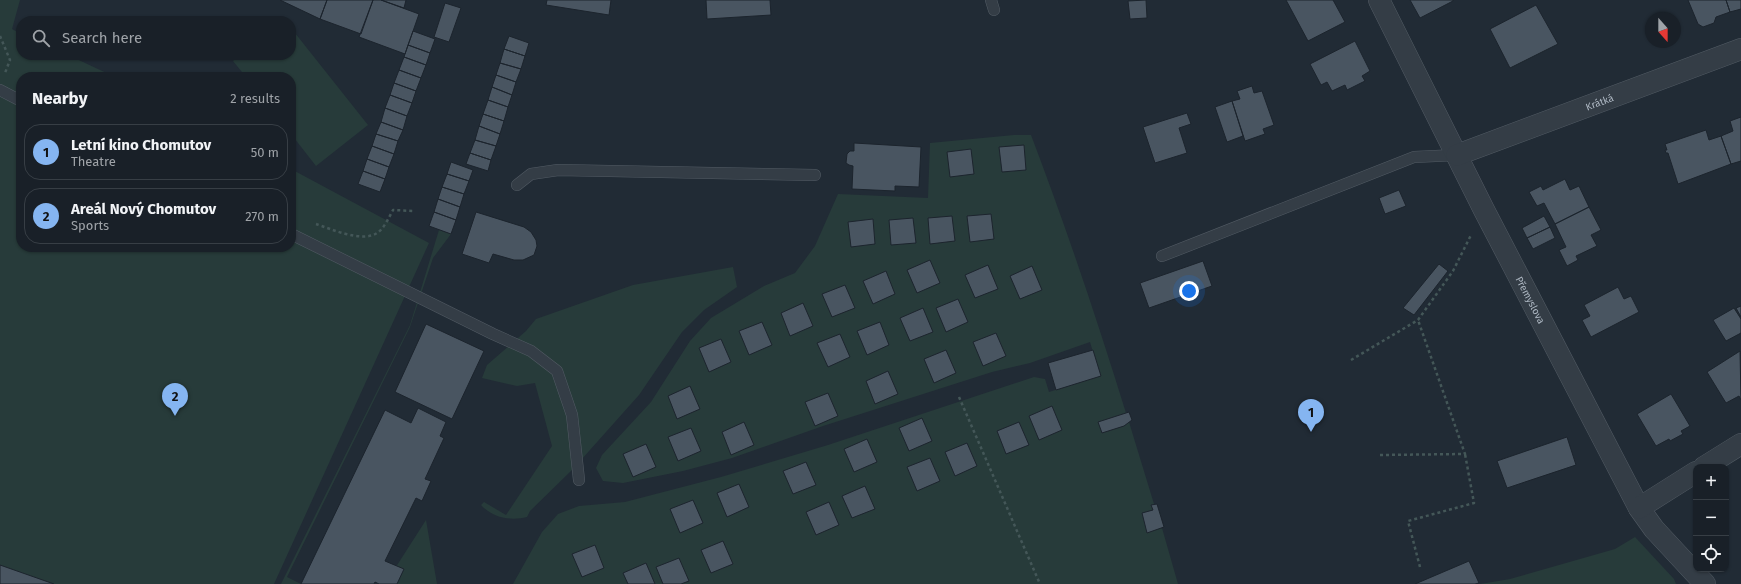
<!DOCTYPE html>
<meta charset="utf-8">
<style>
:root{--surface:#192028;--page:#262d34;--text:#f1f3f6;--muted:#9fa3a8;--line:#373e45;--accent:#85b5f1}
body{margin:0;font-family:"Fira Sans",sans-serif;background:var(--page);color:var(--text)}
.controls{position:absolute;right:12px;bottom:12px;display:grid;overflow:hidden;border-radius:8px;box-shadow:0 1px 3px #0004}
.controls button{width:36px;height:36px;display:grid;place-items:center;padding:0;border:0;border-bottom:1px solid var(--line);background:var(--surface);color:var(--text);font:20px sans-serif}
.compass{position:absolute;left:1645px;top:12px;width:36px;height:36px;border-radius:50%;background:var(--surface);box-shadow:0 1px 3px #0004;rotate:159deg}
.you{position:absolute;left:1189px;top:291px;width:14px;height:14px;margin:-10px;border:3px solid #fff;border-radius:50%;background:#1a73e8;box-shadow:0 0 0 6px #1a73e833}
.badge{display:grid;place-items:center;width:26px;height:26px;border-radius:50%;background:var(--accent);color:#111;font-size:13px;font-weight:700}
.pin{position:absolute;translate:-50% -33px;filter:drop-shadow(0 1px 2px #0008)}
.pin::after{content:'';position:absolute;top:21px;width:14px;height:12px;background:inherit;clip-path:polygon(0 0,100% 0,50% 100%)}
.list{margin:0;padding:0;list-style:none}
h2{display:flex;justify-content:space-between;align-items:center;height:52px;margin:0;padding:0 16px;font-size:17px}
h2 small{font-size:13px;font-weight:400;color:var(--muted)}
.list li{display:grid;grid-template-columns:26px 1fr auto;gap:12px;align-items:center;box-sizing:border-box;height:56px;margin:0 8px 8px;padding:0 8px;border:1px solid var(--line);border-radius:16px}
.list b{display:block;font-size:15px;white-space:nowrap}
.list p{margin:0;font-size:13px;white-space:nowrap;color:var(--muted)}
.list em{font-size:13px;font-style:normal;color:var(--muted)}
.icon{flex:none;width:22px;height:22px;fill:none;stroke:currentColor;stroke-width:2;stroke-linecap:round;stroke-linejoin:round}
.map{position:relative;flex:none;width:1741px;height:584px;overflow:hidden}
.search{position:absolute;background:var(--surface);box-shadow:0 1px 3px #0004;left:16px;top:16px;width:280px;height:44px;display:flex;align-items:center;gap:10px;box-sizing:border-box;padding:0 14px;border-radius:16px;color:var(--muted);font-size:15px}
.panel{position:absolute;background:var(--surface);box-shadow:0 1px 3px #0004;left:16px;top:72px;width:280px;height:180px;border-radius:16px}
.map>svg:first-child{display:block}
</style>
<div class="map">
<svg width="1741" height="584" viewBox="0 0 1741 584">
<rect width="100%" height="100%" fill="#212b35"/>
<!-- green -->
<path fill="#273b3a" d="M 0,0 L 20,0 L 12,29 L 21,34 L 21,55 L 68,55 L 115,77 L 21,77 L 21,247 L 291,247 L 291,169 L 429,243 L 274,584 L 0,584 Z
M 291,28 L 368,125 L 316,166 L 291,134 L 291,77 L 246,77 L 233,61 L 240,55 L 291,55 Z
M 1014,135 L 1031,135 C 1066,227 1097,319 1126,413 L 1099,422 L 1102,433 L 1124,426 L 1129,422 L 1154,504 L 1152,505 L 1153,510 L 1142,513 L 1147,532 L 1162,528 L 1178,584 L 513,584 L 542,532 L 558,514 L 579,506 L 625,502 L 721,477 L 828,445 L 1034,377 L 1045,379 L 1049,392 L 1100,376 L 1090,342 L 1030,363 L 992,372 L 823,426 L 732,458 L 683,471 L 623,483 L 603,481 L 596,468 L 602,455 L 651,402 L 690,341 L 711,318 L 764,286 L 795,273 L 815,246 L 838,194 L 928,198 L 930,143 Z
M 439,230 L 451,234 L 433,258 L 410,327 L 287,577 L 301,584 L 281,584 L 410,325 Z
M 733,267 L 737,287 L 704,310 L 682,332 L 639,395 L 573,469 L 530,511 L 527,517 C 510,521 493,518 481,505 L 484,502 L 506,515 L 552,446 L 535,383 L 517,386 L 482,378 L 487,365 L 526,331 L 536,319 L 633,285 Z
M 426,520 L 437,584 L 385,584 Z
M 1635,537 L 1674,579 L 1676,584 L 1480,584 L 1510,579 L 1615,549 Z"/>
<!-- building -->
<path fill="#495561" stroke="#1c242d" d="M 280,0 L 327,0 L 320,19 Z
M 327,0 L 373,0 L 361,34 L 320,19 Z
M 373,0 L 381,0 L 419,14 L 405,54 L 359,37 Z
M 381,0 L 406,0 L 404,8 Z
M 547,0 L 611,0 L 609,15 L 546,5 Z
M 706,0 L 770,0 L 771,15 L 707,19 Z
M 1146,0 L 1147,18 L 1130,19 L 1128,1 Z
M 1286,0 L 1333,0 L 1345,22 L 1308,41 Z
M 1410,0 L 1453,0 L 1453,1 L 1420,18 Z
M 1688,0 L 1726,0 L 1730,12 L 1716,17 L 1714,23 L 1703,27 L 1698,24 Z
M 1726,0 L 1741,0 L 1741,9 L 1730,12 Z
M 445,3 L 461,8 L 449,42 L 434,37 Z
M 1536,5 L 1558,44 L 1510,68 L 1490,29 Z
M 413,31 L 435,39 L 430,53 L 408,45 Z
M 509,36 L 529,43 L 525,56 L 504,49 Z
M 1355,41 L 1370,71 L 1362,76 L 1365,81 L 1347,90 L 1345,85 L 1332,91 L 1327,82 L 1321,85 L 1310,64 Z
M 408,45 L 430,53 L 426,65 L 404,57 Z
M 504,49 L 525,56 L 521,69 L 500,63 Z
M 404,57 L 426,65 L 421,78 L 399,70 Z
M 500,63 L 521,69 L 516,82 L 496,75 Z
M 399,70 L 421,78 L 416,91 L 394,83 Z
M 496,75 L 516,82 L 512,95 L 492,87 Z
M 394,83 L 416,91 L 412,103 L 390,95 Z
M 1252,86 L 1254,93 L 1262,91 L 1274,125 L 1263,129 L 1265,134 L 1245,141 L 1232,101 L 1240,99 L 1237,91 Z
M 492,87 L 512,95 L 508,107 L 488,100 Z
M 390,95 L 412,103 L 407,116 L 385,108 Z
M 488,100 L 508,107 L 504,121 L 483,114 Z
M 1232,101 L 1243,136 L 1227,142 L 1215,107 Z
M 385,108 L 407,116 L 403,130 L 381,122 Z
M 1187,113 L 1191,124 L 1179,128 L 1187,153 L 1155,163 L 1143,127 Z
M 483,114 L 504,121 L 500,134 L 479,126 Z
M 1741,117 L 1741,161 L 1731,164 L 1721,136 L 1733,131 L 1730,121 Z
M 381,122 L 403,130 L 398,141 L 376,134 Z
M 479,126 L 500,134 L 496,146 L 475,140 Z
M 1706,130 L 1709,140 L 1721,136 L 1731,164 L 1678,184 L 1668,153 L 1666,153 L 1665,150 L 1667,150 L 1665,144 Z
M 376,134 L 398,141 L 394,154 L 372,146 Z
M 475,140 L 496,146 L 491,160 L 470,153 Z
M 854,143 L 921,147 L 919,187 L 895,186 L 895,191 L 852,189 L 853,166 L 849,165 L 846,163 L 847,154 L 850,151 L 854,151 Z
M 1024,145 L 1026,170 L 1002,172 L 999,147 Z
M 372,146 L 394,154 L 389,167 L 367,159 Z
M 971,149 L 974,174 L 950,177 L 947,152 Z
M 470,153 L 491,160 L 488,171 L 466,164 Z
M 367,159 L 389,167 L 385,179 L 363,171 Z
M 451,162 L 473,170 L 469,181 L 447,174 Z
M 363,171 L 385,179 L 380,192 L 358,184 Z
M 447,174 L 469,181 L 464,194 L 442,187 Z
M 1565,179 L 1570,190 L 1579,186 L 1589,207 L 1555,224 L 1544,203 L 1537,206 L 1529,192 L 1541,186 L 1543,190 Z
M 442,187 L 464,194 L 460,207 L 438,199 Z
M 1399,190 L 1406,206 L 1385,214 L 1379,198 Z
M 438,199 L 460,207 L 456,220 L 434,212 Z
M 1589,207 L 1601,230 L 1591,235 L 1597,246 L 1576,256 L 1578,260 L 1567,266 L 1559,250 L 1566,247 L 1555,224 Z
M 434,212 L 456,220 L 451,234 L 429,226 Z
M 476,212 L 524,227 L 531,232 L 536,240 L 537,246 L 534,255 L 523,260 L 514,260 L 493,254 L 489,263 L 462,254 Z
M 991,214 L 994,239 L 970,242 L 967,216 Z
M 952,216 L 955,241 L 930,244 L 928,218 Z
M 1544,216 L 1550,227 L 1527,238 L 1522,228 Z
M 913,218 L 916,243 L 891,245 L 889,220 Z
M 873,219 L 875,244 L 851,247 L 848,222 Z
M 1550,227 L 1555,238 L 1533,249 L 1527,238 Z
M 930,260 L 940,283 L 917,293 L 907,270 Z
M 1203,261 L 1212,286 L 1149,308 L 1140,283 Z
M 1439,264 L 1448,271 L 1414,315 L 1403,308 Z
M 988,265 L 998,289 L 975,298 L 965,275 Z
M 1032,266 L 1042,290 L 1020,299 L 1010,276 Z
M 886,271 L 895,294 L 873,304 L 863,281 Z
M 845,285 L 855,308 L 832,317 L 822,294 Z
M 1618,287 L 1624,299 L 1631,296 L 1639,312 L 1591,337 L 1582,320 L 1590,316 L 1584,305 Z
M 958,299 L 968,322 L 946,332 L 936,308 Z
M 803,303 L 813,326 L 790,336 L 781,313 Z
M 1741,306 L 1741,317 L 1736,308 Z
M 923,308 L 933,332 L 910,341 L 900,318 Z
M 1734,308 L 1741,319 L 1741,333 L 1726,341 L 1713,320 Z
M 762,322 L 772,345 L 749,355 L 739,331 Z
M 880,322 L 889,345 L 867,355 L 857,331 Z
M 426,324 L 484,351 L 452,419 L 395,392 Z
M 996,333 L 1006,356 L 983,366 L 973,342 Z
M 840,334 L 850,357 L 828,367 L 817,343 Z
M 721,339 L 731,362 L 709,372 L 699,348 Z
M 946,350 L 956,373 L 934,383 L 924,359 Z
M 1093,350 L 1101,376 L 1056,390 L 1048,363 Z
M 1740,351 L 1741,400 L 1739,396 L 1726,403 L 1707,372 Z
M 888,371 L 898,394 L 875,404 L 866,381 Z
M 690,386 L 700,409 L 677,419 L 668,396 Z
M 828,393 L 838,416 L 815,426 L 805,402 Z
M 1671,394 L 1690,426 L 1681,431 L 1683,434 L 1670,441 L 1669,439 L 1656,446 L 1637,414 Z
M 1052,406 L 1062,430 L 1039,440 L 1029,416 Z
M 418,408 L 446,422 L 440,436 L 444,438 L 425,479 L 431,481 L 422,501 L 416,498 L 385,561 L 404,569 L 397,584 L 379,584 L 375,582 L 374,584 L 301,584 L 385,410 L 411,423 Z
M 1129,412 L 1132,420 L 1124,426 L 1102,433 L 1098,422 Z
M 922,418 L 932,441 L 909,451 L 899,428 Z
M 744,422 L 754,445 L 731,455 L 722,432 Z
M 1019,422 L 1029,445 L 1006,454 L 997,431 Z
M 691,428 L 701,451 L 678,461 L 668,437 Z
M 1567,437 L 1576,465 L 1507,488 L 1497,461 Z
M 867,439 L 877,462 L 854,472 L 844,449 Z
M 967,443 L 977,466 L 955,476 L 945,452 Z
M 646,444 L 656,467 L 633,477 L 623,454 Z
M 930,458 L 940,481 L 917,491 L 907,467 Z
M 806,462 L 816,485 L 793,494 L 783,471 Z
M 739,484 L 749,507 L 727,517 L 717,493 Z
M 865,486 L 875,509 L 852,518 L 842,496 Z
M 693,500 L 703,523 L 680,533 L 670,509 Z
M 829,502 L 839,525 L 816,535 L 806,512 Z
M 1157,504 L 1164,527 L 1147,533 L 1142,513 L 1153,510 L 1151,505 Z
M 723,541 L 733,564 L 711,573 L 701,550 Z
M 595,545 L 604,568 L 582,577 L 572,554 Z
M 679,558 L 689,581 L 681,584 L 663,584 L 656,567 Z
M 1469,561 L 1479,583 L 1475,584 L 1415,584 Z
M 646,563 L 655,584 L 628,584 L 623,573 Z
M 0,565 L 54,584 L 0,584 Z"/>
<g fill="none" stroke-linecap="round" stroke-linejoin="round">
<!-- service casing -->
<g stroke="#525b64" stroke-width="12">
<path id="service" d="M 991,0 L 994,10
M 0,90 L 21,101
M 517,185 L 531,174 L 558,170 L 815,175
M 291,234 L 493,334 L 531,351 L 557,371 L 572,415 L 579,480
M 1162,256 L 1414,157 L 1457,155"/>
</g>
<!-- minor casing -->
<g stroke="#525b64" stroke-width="22">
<g id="minor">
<path id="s1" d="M 1379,0 L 1484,210 L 1639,508 L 1654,529 L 1705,584"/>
<path id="s2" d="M 1457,155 L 1741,49"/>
<path d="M 1704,467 L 1741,444"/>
<path d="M 1639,508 L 1696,472"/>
</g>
</g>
<!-- path -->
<path stroke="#445758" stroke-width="2.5" stroke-dasharray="3 3" stroke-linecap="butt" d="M 0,36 L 10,60 L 5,73
M 316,224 C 331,229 362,243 377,233 C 384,229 389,217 393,210 L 413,211
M 1351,360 L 1418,320 L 1453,271 L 1471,235
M 959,397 L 1040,584
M 1380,455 L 1465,454 L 1418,320
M 1420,567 L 1408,521 L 1474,503 L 1465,454"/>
<!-- service -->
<use href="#service" stroke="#343d46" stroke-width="11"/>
<!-- minor -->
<use href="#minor" stroke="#343d46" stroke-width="21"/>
</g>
<g text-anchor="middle" stroke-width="3.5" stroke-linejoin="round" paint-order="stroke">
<!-- street labels -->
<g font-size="10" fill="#aeb8c3" stroke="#1a222b">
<text dy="4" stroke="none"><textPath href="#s2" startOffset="152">Krátká</textPath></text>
<text dy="4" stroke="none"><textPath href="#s1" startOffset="336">Přemyslova</textPath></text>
</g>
</g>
</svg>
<div class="controls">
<button>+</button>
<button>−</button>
<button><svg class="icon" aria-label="locate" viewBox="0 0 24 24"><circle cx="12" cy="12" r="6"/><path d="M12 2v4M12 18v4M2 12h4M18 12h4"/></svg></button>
</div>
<svg class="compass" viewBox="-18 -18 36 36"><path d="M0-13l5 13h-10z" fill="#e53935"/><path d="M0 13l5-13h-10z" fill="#9fa3a8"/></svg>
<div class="you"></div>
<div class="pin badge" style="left:1311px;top:432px">1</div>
<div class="pin badge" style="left:175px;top:416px">2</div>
<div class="search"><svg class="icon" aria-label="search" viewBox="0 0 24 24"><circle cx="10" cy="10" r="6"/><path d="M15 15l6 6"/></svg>Search here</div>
<section class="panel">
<h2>Nearby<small>2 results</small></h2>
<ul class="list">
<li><span class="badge">1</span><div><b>Letní kino Chomutov</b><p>Theatre</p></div><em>50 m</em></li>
<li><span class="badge">2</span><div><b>Areál Nový Chomutov</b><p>Sports</p></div><em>270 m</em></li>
</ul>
</section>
</div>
